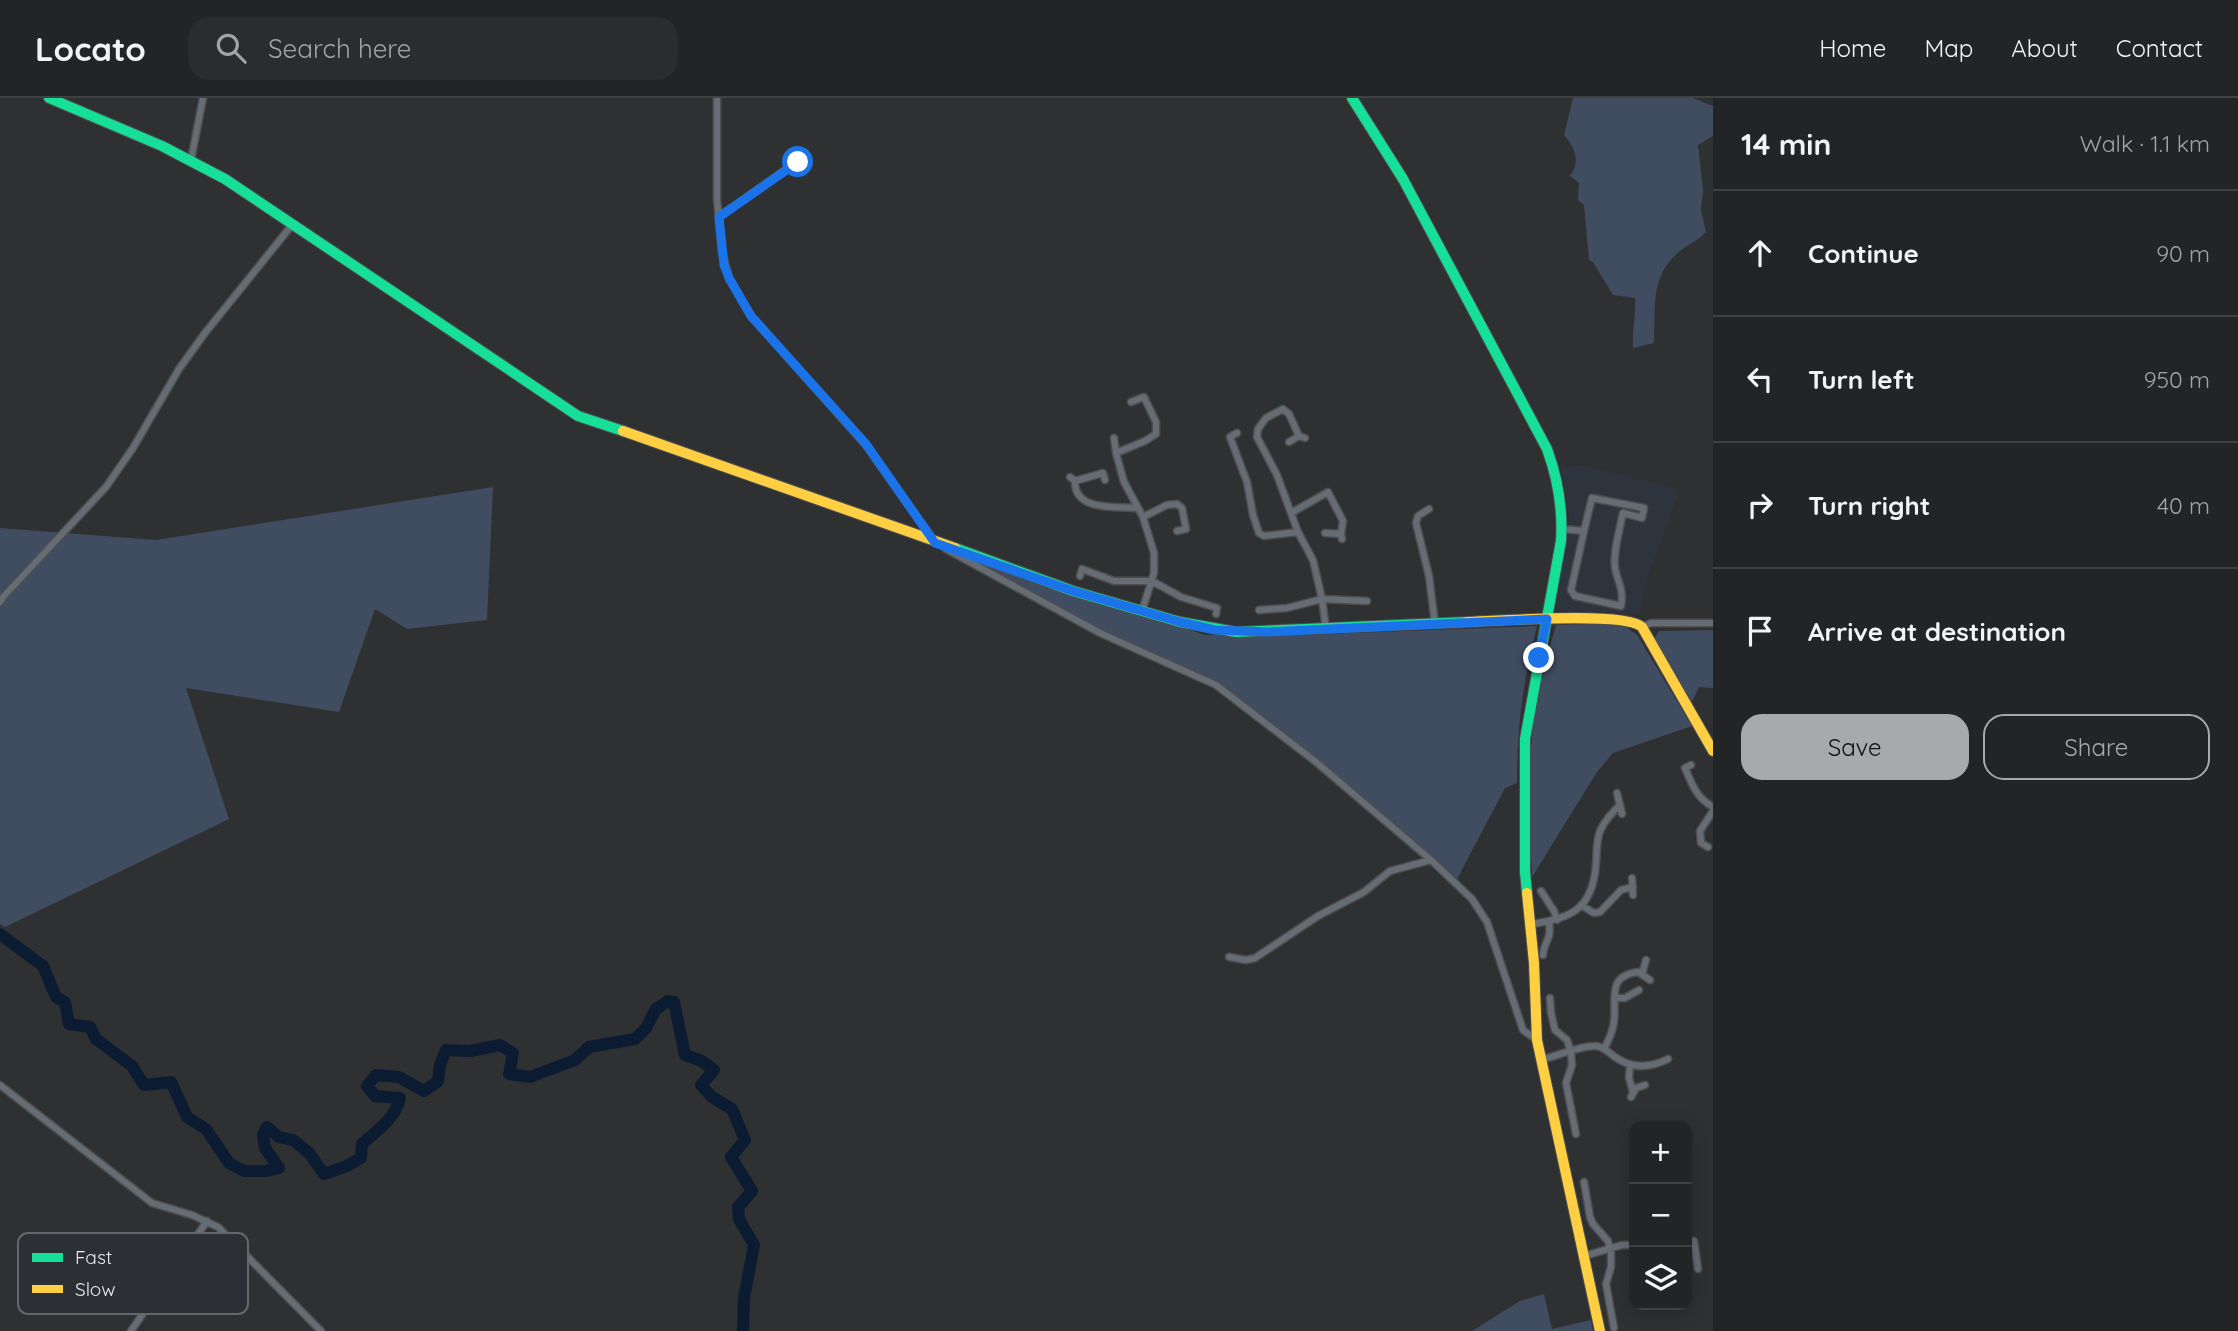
<!DOCTYPE html>
<meta charset="utf-8">
<style>
:root{--surface:#222426;--page:#2a2c2e;--text:#f1f3f6;--muted:#a2a4a7;--line:#3f4143;--accent:#a7a9ac}
body{margin:0;font-family:Quicksand,sans-serif;background:var(--page);color:var(--text)}
.controls{position:absolute;right:21px;bottom:21px;display:grid;overflow:hidden;border-radius:14px;box-shadow:0 4px 18px #0003}
.controls button{width:63px;height:63px;display:grid;place-items:center;padding:0;border:0;border-bottom:2px solid var(--line);background:var(--surface);color:var(--text);font:35px sans-serif}
.stop{position:absolute;width:21px;height:21px;margin:-16px;border:5px solid #1a73e8;border-radius:50%;background:#fff}
.stop.end{background:#1a73e8;border-color:#fff;box-shadow:0 2px 7px #0008}
.list{margin:0;padding:0;list-style:none}
h2{display:flex;justify-content:space-between;align-items:center;height:91px;margin:0;padding:0 28px;font-size:30px}
h2 small{font-size:23px;font-weight:400;color:var(--muted)}
.list li{display:grid;grid-template-columns:46px 1fr auto;gap:21px;align-items:center;box-sizing:border-box;height:126px;padding:0 28px;border-top:2px solid var(--line)}
.list b{display:block;font-size:26px;white-space:nowrap}
.list em{font-size:23px;font-style:normal;color:var(--muted)}
.actions{display:flex;gap:14px;padding:21px 28px}
.actions a{flex:1;padding:16px 0;border:2px solid var(--accent);border-radius:21px;text-align:center;font-size:24px;color:var(--accent)}
.actions .main{background:var(--accent);color:#111}
.icon{flex:none;width:38px;height:38px;fill:none;stroke:currentColor;stroke-width:2;stroke-linecap:round;stroke-linejoin:round}
.map{position:relative;flex:none;width:1713px;height:1233px;overflow:hidden}
header{display:flex;align-items:center;gap:42px;box-sizing:border-box;height:98px;padding:0 35px;background:var(--surface);border-bottom:2px solid var(--line)}
header strong{font-size:33px}
nav{display:flex;gap:38px;margin-inline-start:auto;font-size:24px}
.search{width:490px;height:63px;background:var(--page);display:flex;align-items:center;gap:18px;box-sizing:border-box;padding:0 24px;border-radius:21px;color:var(--muted);font-size:26px}
main{display:flex}
aside{flex:1;background:var(--surface)}
.map>svg:first-child{display:block}
</style>
<header>
<strong>Locato</strong>
<div class="search"><svg class="icon" aria-label="search" viewBox="0 0 24 24"><circle cx="10" cy="10" r="6"/><path d="M15 15l6 6"/></svg>Search here</div>
<nav><a>Home</a><a>Map</a><a>About</a><a>Contact</a></nav>
</header>
<main>
<div class="map">
<svg width="1713" height="1233" viewBox="0 0 1713 1233">
<rect width="100%" height="100%" fill="#2e3032"/>
<!-- built -->
<path fill="#2e343d" d="M 1581,367 L 1680,391 L 1648,478 L 1640,515 L 1569,514 L 1556,511 L 1558,490 L 1570,421 L 1561,370 Z"/>
<!-- green -->
<path fill="#404d61" d="M 1573,0 L 1693,0 L 1713,8 L 1713,38 L 1698,47 L 1703,92 L 1701,112 L 1706,134 C 1696,144 1689,146 1680,153 C 1649,178 1656,210 1654,245 L 1633,250 C 1632,232 1636,218 1635,200 L 1613,197 L 1593,164 L 1589,162 L 1584,107 L 1578,102 L 1579,85 L 1570,78 C 1581,63 1575,50 1564,37 Z
M 493,389 L 487,522 L 407,531 L 375,511 L 339,614 L 186,590 L 229,721 L 5,829 L 0,826 L 0,430 L 156,442 Z
M 968,459 L 1205,537 L 1300,537 L 1537,528 C 1523,584 1517,627 1517,685 L 1505,690 L 1457,781 L 1320,663 L 1219,585 L 1107,535 L 967,460 Z
M 1621,525 L 1637,537 L 1692,628 L 1613,655 L 1597,674 L 1532,779 C 1530,735 1527,692 1531,649 C 1534,608 1545,566 1556,527 Z
M 1713,532 L 1713,590 L 1699,589 L 1692,604 L 1654,541 L 1659,533 Z
M 1544,1196 L 1552,1231 L 1591,1222 L 1593,1233 L 1472,1233 L 1520,1203 Z"/>
<g fill="none" stroke-linecap="round" stroke-linejoin="round">
<!-- river -->
<path stroke="#0b1c32" stroke-width="12" d="M 0,836 L 43,868 L 56,899 L 65,904 L 69,926 L 90,929 L 96,941 L 132,968 L 144,987 L 171,984 L 187,1019 L 206,1031 L 229,1065 L 244,1073 L 266,1073 L 279,1070 L 265,1050 L 263,1037 L 267,1029 L 279,1039 L 293,1042 L 309,1055 L 324,1076 L 347,1068 L 361,1060 L 362,1046 C 377,1032 395,1021 400,1000 L 375,998 L 367,988 L 376,977 L 399,979 L 424,993 L 438,983 L 440,967 L 446,952 L 470,953 L 500,947 L 513,955 L 509,976 L 530,979 L 575,962 L 589,949 L 635,941 L 646,930 L 656,911 L 668,903 L 674,904 L 685,957 L 700,962 L 714,972 L 701,987 L 712,999 L 732,1011 L 745,1042 L 731,1059 L 752,1093 L 738,1109 L 739,1121 L 754,1147 L 744,1200 L 743,1233"/>
<!-- street casing -->
<g stroke="#4d4e4f" stroke-width="9">
<path id="street" d="M 717,0 L 717,101 L 722,154 L 729,180 L 751,218 L 865,346 L 932,440
M 191,62 L 203,0
M 719,119 L 798,63
M 1237,335 L 1230,339 L 1247,384 L 1253,417 L 1259,435 L 1264,438 L 1298,434
M 1114,340 L 1116,355 L 1145,343 L 1156,336 L 1156,324 L 1144,299 L 1131,304
M 1305,340 L 1299,338 L 1289,316 L 1283,311 L 1266,320 L 1258,331 L 1257,339 L 1277,377 L 1298,434 L 1313,462 L 1322,501 L 1326,531
M 1289,344 L 1299,338
M 1116,355 L 1124,384 L 1143,419 L 1154,455 L 1154,475 L 1142,513
M 1070,379 L 1075,383 L 1103,375 L 1105,382
M 1075,383 C 1074,414 1116,408 1137,410
M 1429,411 L 1418,418 L 1416,425 L 1429,478 L 1435,526
M 1291,415 L 1328,394 L 1343,423 L 1341,436 L 1342,441
M 1143,419 L 1167,407 L 1177,406 L 1182,410 L 1186,431 L 1177,433
M 1562,431 L 1584,433 L 1592,400 L 1644,410 L 1642,420 L 1623,415 L 1622,419 C 1619,435 1613,454 1615,470 C 1618,486 1624,490 1621,508 L 1575,498 L 1571,492 L 1584,433
M 1325,435 L 1341,436
M 946,451 L 1100,535 L 1216,587 L 1316,664 L 1431,762 L 1472,801 L 1487,824 L 1523,932 L 1537,942
M 1080,478 L 1082,471 L 1114,483 L 1152,483 L 1181,499 L 1217,510 L 1216,516
M 0,504 L 4,498 L 106,389 L 133,350 L 179,271 L 205,235 L 292,127
M 1259,512 L 1287,510 L 1322,501 L 1367,503
M 1642,529 L 1651,525 L 1713,525
M 1691,667 L 1685,670 C 1692,687 1697,700 1713,709
M 1617,695 L 1622,716
M 1708,749 L 1701,745 L 1700,733 L 1713,713
M 1632,780 L 1633,797
M 1541,793 L 1554,813 L 1557,822
M 1581,807 L 1594,815 L 1600,814 L 1621,792 L 1633,789
M 1531,826 C 1572,821 1593,810 1596,766 C 1597,755 1596,744 1600,733 C 1605,722 1612,715 1620,707
M 1543,857 C 1544,842 1552,843 1549,824
M 1229,859 L 1246,862 L 1255,860 L 1318,818 L 1364,794 L 1390,773 L 1431,762
M 1642,876 L 1646,862
M 1550,900 L 1551,915 L 1555,932 L 1567,942 L 1571,954 L 1572,967 L 1566,985 L 1576,1036
M 1615,900 L 1625,900 L 1639,892
M 1604,951 C 1609,942 1613,933 1614,923 C 1617,901 1606,878 1638,874 L 1650,882
M 1541,962 C 1556,958 1582,947 1596,948 C 1604,949 1608,954 1615,959 C 1632,971 1650,970 1668,961
M 1630,967 L 1629,980 L 1633,994
M 0,987 L 152,1105 L 192,1117 L 218,1129 L 321,1233
M 1631,999 L 1636,990 L 1645,987
M 1584,1084 L 1590,1119 L 1593,1126 L 1608,1143 L 1611,1155 L 1611,1169 L 1606,1186 L 1614,1230
M 1694,1143 L 1698,1171
M 1584,1158 L 1622,1147 L 1634,1147
M 131,1233 L 207,1123"/>
</g>
<!-- fast casing -->
<g stroke="#4d4e4f" stroke-width="12">
<path id="fast" d="M 49,0 L 162,48 L 225,81 L 578,318 L 623,333
M 1352,0 L 1403,81 L 1547,351 C 1558,381 1563,411 1561,443 L 1525,641 L 1525,774 L 1527,795
M 955,450 L 1073,493 L 1180,524 L 1236,534 L 1467,524"/>
</g>
<!-- slow casing -->
<g stroke="#4d4e4f" stroke-width="12">
<path id="slow" d="M 623,333 L 955,450
M 1467,524 C 1496,523 1626,513 1642,529 L 1713,653
M 1527,795 L 1534,865 L 1537,942 L 1600,1233"/>
</g>
<!-- street -->
<use href="#street" stroke="#656c73" stroke-width="6"/>
<!-- fast -->
<use href="#fast" stroke="#16e098" stroke-width="10"/>
<!-- slow -->
<use href="#slow" stroke="#ffcf43" stroke-width="10"/>
</g>
<g fill="none" stroke-linecap="round" stroke-linejoin="round">
<!-- route -->
<path stroke="#1a73e8" stroke-width="9" d="M 798,64 L 719,119 L 724,167 L 729,180 L 751,218 L 866,346 L 935,445 L 1073,493 L 1180,524 L 1215,532 L 1266,534 L 1547,521 L 1539,560"/>
</g>
<!-- legend -->
<rect x="18" y="1135" width="230" height="81" rx="10" fill="#2c2f34" stroke="#64676c" stroke-width="2"/>
<rect x="32" y="1155" width="31" height="9" fill="#16e098"/>
<rect x="32" y="1187" width="31" height="8" fill="#ffcf43"/>
<g font-size="19" fill="#e8eaed">
<text x="75" y="1166">Fast</text>
<text x="75" y="1198">Slow</text>
</g>
</svg>
<div class="controls">
<button>+</button>
<button>−</button>
<button><svg class="icon" aria-label="layers" viewBox="0 0 24 24"><path d="M12 4l9 5-9 5-9-5zM3 14l9 5 9-5"/></svg></button>
</div>
<div class="stop" style="left:798px;top:64px"></div>
<div class="stop end" style="left:1539px;top:560px"></div>
</div>
<aside>
<h2>14 min<small>Walk · 1.1 km</small></h2>
<ul class="list">
<li><svg class="icon" aria-label="ahead" viewBox="0 0 24 24"><path d="M12 20V5M6 11l6-6 6 6"/></svg><div><b>Continue</b></div><em>90 m</em></li>
<li><svg class="icon" aria-label="left" viewBox="0 0 24 24"><path d="M17 20v-9H6M10 6l-5 5 5 5"/></svg><div><b>Turn left</b></div><em>950 m</em></li>
<li><svg class="icon" aria-label="right" viewBox="0 0 24 24"><path d="M7 20v-9h11M14 6l5 5-5 5"/></svg><div><b>Turn right</b></div><em>40 m</em></li>
<li><svg class="icon" aria-label="arrive" viewBox="0 0 24 24"><path d="M6 21V4h12l-3 4 3 4H6"/></svg><div><b>Arrive at destination</b></div></li>
</ul>
<div class="actions"><a class="main">Save</a><a>Share</a></div>
</aside>
</main>
